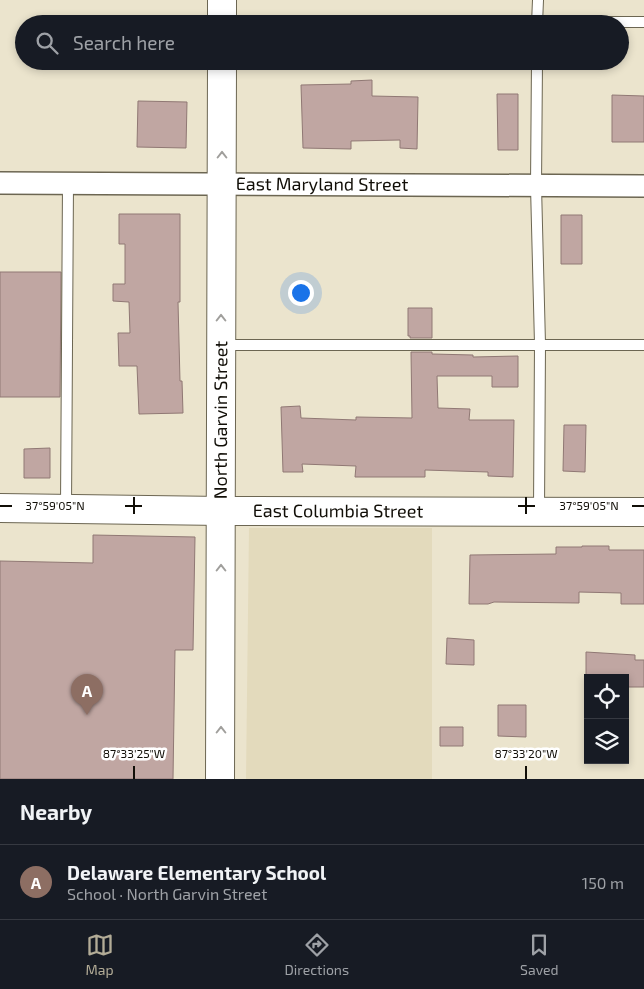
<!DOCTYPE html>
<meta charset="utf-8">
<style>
:root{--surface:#171b24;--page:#20242c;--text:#f1f3f6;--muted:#9ea1a6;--line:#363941;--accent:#b3ac97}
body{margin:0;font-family:"Exo 2",sans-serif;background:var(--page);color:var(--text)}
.controls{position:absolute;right:15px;bottom:15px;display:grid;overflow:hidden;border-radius:0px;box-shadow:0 2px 8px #0003}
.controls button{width:45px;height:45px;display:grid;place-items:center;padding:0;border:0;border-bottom:1px solid var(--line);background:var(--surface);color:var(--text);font:25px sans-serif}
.you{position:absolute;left:300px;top:292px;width:18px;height:18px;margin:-12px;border:4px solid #fff;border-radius:50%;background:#1a73e8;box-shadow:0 0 0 8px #1a73e833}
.badge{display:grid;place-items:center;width:32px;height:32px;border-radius:50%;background:var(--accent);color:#fff;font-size:16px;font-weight:700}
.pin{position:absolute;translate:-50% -41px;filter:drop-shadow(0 1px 2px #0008)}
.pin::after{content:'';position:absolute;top:26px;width:18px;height:15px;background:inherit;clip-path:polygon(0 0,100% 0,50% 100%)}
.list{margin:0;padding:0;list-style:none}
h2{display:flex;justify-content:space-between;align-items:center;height:65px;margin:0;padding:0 20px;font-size:21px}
h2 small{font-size:16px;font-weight:400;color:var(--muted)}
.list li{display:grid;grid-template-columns:32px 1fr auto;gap:15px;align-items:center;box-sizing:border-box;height:75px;padding:0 20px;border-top:1px solid var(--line)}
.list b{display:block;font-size:19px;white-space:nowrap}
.list p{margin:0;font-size:16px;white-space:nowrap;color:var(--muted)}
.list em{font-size:16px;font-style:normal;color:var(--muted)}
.icon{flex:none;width:28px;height:28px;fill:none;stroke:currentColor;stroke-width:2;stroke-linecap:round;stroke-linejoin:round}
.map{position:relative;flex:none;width:644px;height:779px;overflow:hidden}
.search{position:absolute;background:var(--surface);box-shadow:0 2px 8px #0003;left:15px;right:15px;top:15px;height:55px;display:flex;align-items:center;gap:12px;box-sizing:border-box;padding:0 18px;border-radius:28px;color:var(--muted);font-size:19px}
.sheet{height:140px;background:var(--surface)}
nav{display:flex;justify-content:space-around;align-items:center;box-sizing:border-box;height:70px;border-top:1px solid var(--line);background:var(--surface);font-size:14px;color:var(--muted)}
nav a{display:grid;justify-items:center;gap:2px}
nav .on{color:var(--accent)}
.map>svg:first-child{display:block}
</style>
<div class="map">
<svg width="644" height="779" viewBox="0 0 644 779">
<rect width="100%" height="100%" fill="#ebe4cd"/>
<!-- built -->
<path fill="#e3dabc" d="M 249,528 L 432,528 L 432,779 L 246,779 Z"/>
<!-- building -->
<path fill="#c0a6a2" stroke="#907874" d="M 372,80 L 372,96 L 418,97 L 417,149 L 400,148 L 400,140 L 351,141 L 351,149 L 303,148 L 301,85 L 351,84 L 351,81 Z
M 497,94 L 518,94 L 518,150 L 498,150 Z
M 612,95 L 644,96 L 644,142 L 612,142 Z
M 138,101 L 187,102 L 186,148 L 137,147 Z
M 119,214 L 180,214 L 180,302 L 178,302 L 180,381 L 182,381 L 183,413 L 139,414 L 137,366 L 119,366 L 118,333 L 130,333 L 129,302 L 113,301 L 113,284 L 125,284 L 125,244 L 119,244 Z
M 561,215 L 582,215 L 582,264 L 561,264 Z
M 0,272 L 61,272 L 60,397 L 0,397 Z
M 408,308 L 432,308 L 432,338 L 410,338 L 410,336 L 408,336 Z
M 411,352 L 432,352 L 432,354 L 473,355 L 473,357 L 518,356 L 518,387 L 492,387 L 492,376 L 437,376 L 438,408 L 470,409 L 469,420 L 514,420 L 513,477 L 488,476 L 488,472 L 425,470 L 425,477 L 355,477 L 356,466 L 302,464 L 303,472 L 283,472 L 281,407 L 300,406 L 301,418 L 356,420 L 356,417 L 412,418 Z
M 564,425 L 586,425 L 585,472 L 563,471 Z
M 50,448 L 50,478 L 24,478 L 24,449 Z
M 93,535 L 195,537 L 193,650 L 175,650 L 173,779 L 0,779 L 0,561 L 93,563 Z
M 582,546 L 609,546 L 609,550 L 644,550 L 644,604 L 621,604 L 621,593 L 579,592 L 579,603 L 494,602 L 488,604 L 469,604 L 470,555 L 556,554 L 556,547 L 582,547 Z
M 447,638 L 474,640 L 474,665 L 446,664 Z
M 586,652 L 635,655 L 635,660 L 644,660 L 644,687 L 625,687 L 625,678 L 586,678 Z
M 498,705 L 526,705 L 526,737 L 498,736 Z
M 440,727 L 463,727 L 463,746 L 440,746 Z"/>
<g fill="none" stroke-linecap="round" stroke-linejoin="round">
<!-- lane casing -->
<g stroke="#6c6652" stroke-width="12">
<path id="lane" d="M 223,22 L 644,22
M 537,24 L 538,0
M 537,61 L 536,186 L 540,344 L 539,510
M 222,345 L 644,345
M 66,507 L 68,183"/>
</g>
<!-- street casing -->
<g stroke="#6c6652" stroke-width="24">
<g id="street">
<path id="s1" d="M 0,183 L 644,186"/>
</g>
</g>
<!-- secondary casing -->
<g stroke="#6c6652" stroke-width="30">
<g id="secondary">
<path d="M 222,0 L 222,24"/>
<path id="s2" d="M 0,508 L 222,511 L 644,512"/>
<path id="s3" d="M 220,779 L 222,61"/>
</g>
</g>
<!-- lane -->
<use href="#lane" stroke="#fff" stroke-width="10"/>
<!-- street -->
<use href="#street" stroke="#fff" stroke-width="21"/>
<!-- secondary -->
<use href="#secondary" stroke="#fff" stroke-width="28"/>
</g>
<!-- one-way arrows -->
<defs><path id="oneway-chevron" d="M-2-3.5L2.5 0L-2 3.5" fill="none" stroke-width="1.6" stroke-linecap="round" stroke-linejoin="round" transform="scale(1.25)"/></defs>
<g stroke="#a09f9c">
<use href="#oneway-chevron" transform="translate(222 155) rotate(-90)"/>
<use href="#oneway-chevron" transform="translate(221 318) rotate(-90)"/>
<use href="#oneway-chevron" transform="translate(221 568) rotate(-90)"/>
<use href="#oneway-chevron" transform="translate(221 730) rotate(-90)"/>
</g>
<!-- ticks -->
<path fill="none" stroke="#110e07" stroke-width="2" d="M 134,497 L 134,514M 526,497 L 526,514M 0,506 L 12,506M 125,506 L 142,506M 518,506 L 535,506M 632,506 L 644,506M 134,766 L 134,779M 526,766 L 526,779"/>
<g text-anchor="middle" stroke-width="5" stroke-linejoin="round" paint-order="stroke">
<!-- street labels -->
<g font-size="18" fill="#110e07" stroke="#fff">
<text dy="6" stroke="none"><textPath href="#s1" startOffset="322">East Maryland Street</textPath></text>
<text dy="6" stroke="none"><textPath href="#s3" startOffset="359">North Garvin Street</textPath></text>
<text dy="6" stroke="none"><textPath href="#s2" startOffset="338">East Columbia Street</textPath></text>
</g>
</g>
<g font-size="12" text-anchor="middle" fill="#110e07" stroke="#fff" stroke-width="5" stroke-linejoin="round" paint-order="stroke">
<text x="55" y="510">37°59'05"N</text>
<text x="589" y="510">37°59'05"N</text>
<text x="134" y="758">87°33'25"W</text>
<text x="526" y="758">87°33'20"W</text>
</g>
</svg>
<div class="controls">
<button><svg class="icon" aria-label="locate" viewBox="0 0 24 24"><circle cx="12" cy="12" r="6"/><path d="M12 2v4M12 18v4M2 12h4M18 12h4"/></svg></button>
<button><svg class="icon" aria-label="layers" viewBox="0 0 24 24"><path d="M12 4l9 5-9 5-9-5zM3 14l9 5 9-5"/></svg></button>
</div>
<div class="you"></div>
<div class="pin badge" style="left:87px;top:715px;background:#8d6e63">A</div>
<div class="search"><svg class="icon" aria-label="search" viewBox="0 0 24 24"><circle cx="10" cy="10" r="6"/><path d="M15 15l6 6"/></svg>Search here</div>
</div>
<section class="sheet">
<h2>Nearby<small></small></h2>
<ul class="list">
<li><span class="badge" style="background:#8d6e63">A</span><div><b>Delaware Elementary School</b><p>School · North Garvin Street</p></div><em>150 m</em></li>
</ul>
</section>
<nav>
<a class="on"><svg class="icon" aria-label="map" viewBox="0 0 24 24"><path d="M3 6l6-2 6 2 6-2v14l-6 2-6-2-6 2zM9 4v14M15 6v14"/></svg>Map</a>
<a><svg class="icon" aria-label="directions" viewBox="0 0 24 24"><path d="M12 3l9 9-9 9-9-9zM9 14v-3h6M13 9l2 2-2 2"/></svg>Directions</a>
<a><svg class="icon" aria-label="saved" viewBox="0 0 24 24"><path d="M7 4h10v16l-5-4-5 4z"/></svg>Saved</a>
</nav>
